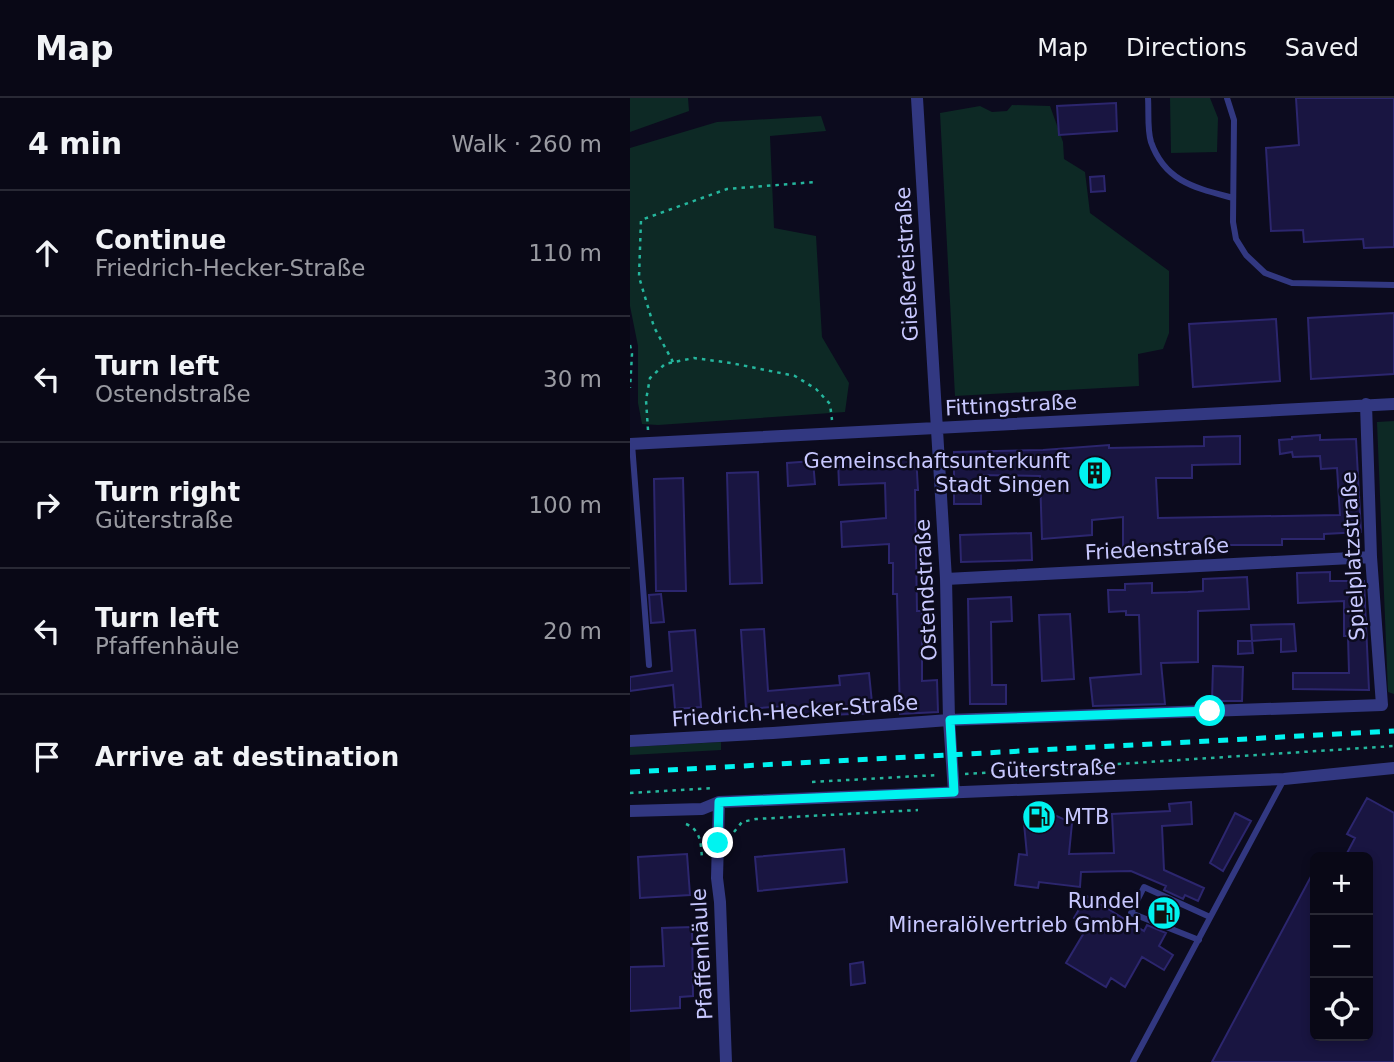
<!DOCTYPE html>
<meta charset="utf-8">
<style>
:root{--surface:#090816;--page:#12111f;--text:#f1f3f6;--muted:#999aa1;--line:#292935}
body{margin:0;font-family:"DejaVu Sans",sans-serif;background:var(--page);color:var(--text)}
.controls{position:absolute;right:21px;bottom:21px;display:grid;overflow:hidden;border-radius:10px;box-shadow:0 4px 10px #0003}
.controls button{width:63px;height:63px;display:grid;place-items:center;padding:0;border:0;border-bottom:2px solid var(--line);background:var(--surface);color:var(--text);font:35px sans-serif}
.stop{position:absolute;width:21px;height:21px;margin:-16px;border:5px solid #00f3f0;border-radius:50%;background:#fff}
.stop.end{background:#00f3f0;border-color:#fff;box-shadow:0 2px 7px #0008}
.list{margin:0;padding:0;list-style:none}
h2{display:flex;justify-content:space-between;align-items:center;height:91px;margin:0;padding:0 28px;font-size:30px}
h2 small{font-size:23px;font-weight:400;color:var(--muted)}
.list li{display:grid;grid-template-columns:46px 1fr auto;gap:21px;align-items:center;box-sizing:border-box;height:126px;padding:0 28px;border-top:2px solid var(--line)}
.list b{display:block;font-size:26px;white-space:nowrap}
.list p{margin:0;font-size:23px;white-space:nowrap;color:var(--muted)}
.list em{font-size:23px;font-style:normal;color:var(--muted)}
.icon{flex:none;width:38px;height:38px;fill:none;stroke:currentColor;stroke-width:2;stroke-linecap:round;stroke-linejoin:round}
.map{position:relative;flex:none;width:764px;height:964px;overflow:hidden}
header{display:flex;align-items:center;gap:42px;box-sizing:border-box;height:98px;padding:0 35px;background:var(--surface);border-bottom:2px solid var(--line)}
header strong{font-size:33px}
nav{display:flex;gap:38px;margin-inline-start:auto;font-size:24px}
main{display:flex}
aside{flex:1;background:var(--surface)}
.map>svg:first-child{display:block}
</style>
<header>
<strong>Map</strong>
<nav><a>Map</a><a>Directions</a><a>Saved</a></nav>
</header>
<main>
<aside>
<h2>4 min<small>Walk · 260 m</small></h2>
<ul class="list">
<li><svg class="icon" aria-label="ahead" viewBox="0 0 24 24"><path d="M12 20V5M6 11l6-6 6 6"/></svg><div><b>Continue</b><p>Friedrich-Hecker-Straße</p></div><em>110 m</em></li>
<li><svg class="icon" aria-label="left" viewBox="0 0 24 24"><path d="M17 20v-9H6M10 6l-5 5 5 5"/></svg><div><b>Turn left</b><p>Ostendstraße</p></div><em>30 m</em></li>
<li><svg class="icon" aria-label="right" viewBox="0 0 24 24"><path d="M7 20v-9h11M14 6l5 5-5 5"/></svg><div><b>Turn right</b><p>Güterstraße</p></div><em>100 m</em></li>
<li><svg class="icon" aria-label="left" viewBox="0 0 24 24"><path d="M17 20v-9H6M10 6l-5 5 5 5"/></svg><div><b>Turn left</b><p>Pfaffenhäule</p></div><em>20 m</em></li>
<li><svg class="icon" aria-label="arrive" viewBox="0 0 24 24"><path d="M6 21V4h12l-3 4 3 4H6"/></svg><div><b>Arrive at destination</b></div></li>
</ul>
</aside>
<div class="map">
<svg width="764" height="964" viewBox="0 0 764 964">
<rect width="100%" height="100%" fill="#0c0b1e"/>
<!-- green -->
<path fill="#0d2925" d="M 0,0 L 58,0 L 59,13 L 0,34 Z
M 540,0 L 580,0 L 588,20 L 587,54 L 541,55 Z
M 382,7 L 420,8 L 433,44 L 434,61 L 455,74 L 460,115 L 539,173 L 539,235 L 533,251 L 508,256 L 509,288 L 325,298 L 310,15 L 350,8 L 362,14 L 377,13 Z
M 191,18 L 196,33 L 140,38 L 144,130 L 186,138 L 192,239 L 219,285 L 215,314 L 28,327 L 12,326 L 8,305 L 8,248 L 0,208 L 0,50 L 87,24 Z
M 764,323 L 764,596 L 758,594 L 747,324 Z
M 91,644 L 91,652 L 0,657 L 0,649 Z"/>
<!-- building -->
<path fill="#191541" stroke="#2c266e" stroke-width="2" d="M 666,0 L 764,0 L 764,149 L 734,150 L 733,141 L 674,144 L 673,132 L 641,133 L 636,50 L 669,47 Z
M 486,5 L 487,33 L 429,37 L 427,8 Z
M 474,78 L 475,93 L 461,94 L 460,79 Z
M 764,215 L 764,276 L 681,281 L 678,220 Z
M 646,221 L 650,283 L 563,289 L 559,226 Z
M 690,337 L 690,342 L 726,341 L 731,434 L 694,436 L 694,441 L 652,441 L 652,447 L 516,447 L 516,452 L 493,452 L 493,419 L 462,422 L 462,437 L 412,441 L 410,378 L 351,377 L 351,406 L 324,406 L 324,354 L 413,352 L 479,347 L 479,350 L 574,348 L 574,339 L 610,338 L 610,366 L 562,367 L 562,380 L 526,380 L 528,420 L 710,417 L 707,370 L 691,371 L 690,358 L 663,359 L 662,354 L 650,356 L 649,342 L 662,341 L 662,339 Z
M 286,357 L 288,392 L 285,392 L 287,513 L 292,513 L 292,583 L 307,582 L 308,614 L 270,616 L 267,496 L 263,496 L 263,465 L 259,465 L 259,446 L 212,449 L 211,424 L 256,420 L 255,385 L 209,387 L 208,362 Z
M 183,363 L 185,386 L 158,388 L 157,365 Z
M 128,374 L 132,485 L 100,486 L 97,375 Z
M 53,380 L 56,493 L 26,493 L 24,381 Z
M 401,435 L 402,462 L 331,464 L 330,437 Z
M 700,474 L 700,483 L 734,483 L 739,592 L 663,591 L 663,575 L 719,575 L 718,538 L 714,538 L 714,503 L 668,505 L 667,475 Z
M 617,479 L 619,511 L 568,513 L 568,564 L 531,565 L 535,606 L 463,608 L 460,580 L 511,576 L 509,517 L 496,517 L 496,513 L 479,514 L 478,492 L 495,492 L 495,486 L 522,485 L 522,495 L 558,494 L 573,493 L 573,481 Z
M 31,496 L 34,524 L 21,525 L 19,497 Z
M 381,499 L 382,523 L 361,524 L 362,587 L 376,587 L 376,606 L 340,606 L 338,501 Z
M 440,516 L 444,581 L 412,583 L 409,517 Z
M 664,526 L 666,553 L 651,554 L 651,541 L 622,543 L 621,527 Z
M 134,531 L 138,593 L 210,587 L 209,578 L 239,575 L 243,615 L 157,619 L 156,608 L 116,611 L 111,532 Z
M 65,532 L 71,609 L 45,611 L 43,587 L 0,593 L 0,579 L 42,573 L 39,534 Z
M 608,543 L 622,543 L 623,555 L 608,556 Z
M 583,568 L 613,569 L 612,603 L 582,603 Z
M 737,700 L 764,715 L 764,964 L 582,964 L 685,771 L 685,938 L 738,938 L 738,759 L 715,759 L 725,740 L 717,736 Z
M 561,704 L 562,726 L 532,728 L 534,772 L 574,790 L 568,803 L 555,797 L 553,801 L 534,792 L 536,788 L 501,773 L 451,774 L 450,789 L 409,784 L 408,790 L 385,787 L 389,756 L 397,757 L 393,715 L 416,713 L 442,725 L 439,756 L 484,755 L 482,716 L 540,713 L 539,706 Z
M 605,715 L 621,723 L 593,773 L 580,765 Z
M 214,751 L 217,784 L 128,793 L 125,759 Z
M 57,756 L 60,797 L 10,800 L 8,759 Z
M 457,798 L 514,833 L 517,827 L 536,835 L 529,848 L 543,857 L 534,872 L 512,859 L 495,889 L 481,880 L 476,889 L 436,865 L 458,828 L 444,820 Z
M 529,802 L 548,811 L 541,825 L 522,817 Z
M 62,829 L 63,898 L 50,899 L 50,910 L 0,913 L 0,869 L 34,868 L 32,830 Z
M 233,864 L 235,885 L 221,887 L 220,866 Z"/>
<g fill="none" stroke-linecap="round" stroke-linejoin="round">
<!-- path -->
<path stroke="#25b69d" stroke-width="2.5" stroke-dasharray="3.5 5" stroke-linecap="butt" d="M 0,247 L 2,256 L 0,290
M 43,264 L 24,229 L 9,179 L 11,122 L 97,91 L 185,84
M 18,332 L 16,302 L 20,280 L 35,266 L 64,260 L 101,265 L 165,278 L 186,291 L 200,306 L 202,322
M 335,676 L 764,648
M 182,684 L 308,677
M 0,695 L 84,690
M 56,726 C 71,732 71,746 72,761
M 104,734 L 112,724 L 126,721 L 288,712"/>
<!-- service -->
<path stroke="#323881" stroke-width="6" d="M 518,0 C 519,14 517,31 521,44 C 535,84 566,90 603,100
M 597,0 L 604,22 L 603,124 L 606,141 L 616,157 L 635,175 L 662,185 L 764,187
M 2,346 L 19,567
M 569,842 L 501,815 L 514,789 L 580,819
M 503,964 L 653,683"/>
<!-- minor -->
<path stroke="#323881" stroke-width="12" d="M 287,0 L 316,481 L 319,622 L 324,694
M 0,346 L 764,306
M 316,481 L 741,459
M 0,643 L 143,635 L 319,622 L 752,607 L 741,459 L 736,306
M 89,704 L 87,780 L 90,804 L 96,964
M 0,713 L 72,711 L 89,704 L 654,681 L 764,670"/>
<!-- rail -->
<path stroke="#00f3f0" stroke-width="5" stroke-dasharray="10 9" stroke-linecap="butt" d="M 0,674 L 764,633"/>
</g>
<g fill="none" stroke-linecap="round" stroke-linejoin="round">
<!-- route -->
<path stroke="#00f3f0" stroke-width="9" d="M 88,745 L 89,704 L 324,694 L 320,622 L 580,613"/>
</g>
<!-- icons -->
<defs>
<g id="building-disc" transform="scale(1.75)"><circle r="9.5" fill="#00f3f0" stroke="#0c0b1e"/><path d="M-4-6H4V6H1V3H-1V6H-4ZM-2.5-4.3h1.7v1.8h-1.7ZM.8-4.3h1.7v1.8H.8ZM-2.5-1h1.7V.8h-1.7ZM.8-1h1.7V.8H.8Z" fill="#111"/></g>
<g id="fuel-disc" transform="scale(1.75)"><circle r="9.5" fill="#00f3f0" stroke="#0c0b1e"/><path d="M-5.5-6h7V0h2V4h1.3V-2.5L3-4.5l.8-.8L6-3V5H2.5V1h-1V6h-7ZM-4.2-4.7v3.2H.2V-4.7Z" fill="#111"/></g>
</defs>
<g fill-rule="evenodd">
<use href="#building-disc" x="465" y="375"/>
<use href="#fuel-disc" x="409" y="719"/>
<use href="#fuel-disc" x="534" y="815"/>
</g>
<g text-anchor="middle" stroke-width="5" stroke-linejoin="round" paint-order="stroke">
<!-- street labels -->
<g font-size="21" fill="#c8c8ff" stroke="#0c0b1e">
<text transform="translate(277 166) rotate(-93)" y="7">Gießereistraße</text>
<text transform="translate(381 307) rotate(-3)" y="7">Fittingstraße</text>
<text transform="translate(527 451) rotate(-3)" y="7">Friedenstraße</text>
<text transform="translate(723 458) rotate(-93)" y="7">Spielplatzstraße</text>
<text transform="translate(296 492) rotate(-93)" y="7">Ostendstraße</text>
<text transform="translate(165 613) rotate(-4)" y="7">Friedrich-Hecker-Straße</text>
<text transform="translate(423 671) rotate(-2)" y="7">Güterstraße</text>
<text transform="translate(72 856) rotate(-93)" y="7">Pfaffenhäule</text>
</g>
<!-- poi labels -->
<g font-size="21" fill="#c8c8ff" stroke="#0c0b1e" text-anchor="end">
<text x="440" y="370">Gemeinschaftsunterkunft<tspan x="440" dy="24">Stadt Singen</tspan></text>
<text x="434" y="726" text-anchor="start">MTB</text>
<text x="510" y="810">Rundel<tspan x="510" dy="24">Mineralölvertrieb GmbH</tspan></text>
</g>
</g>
</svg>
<div class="controls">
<button>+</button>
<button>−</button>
<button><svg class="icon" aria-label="locate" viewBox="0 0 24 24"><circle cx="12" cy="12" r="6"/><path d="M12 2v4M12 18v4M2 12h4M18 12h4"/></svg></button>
</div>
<div class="stop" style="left:580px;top:613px"></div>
<div class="stop end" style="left:88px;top:745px"></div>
</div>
</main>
